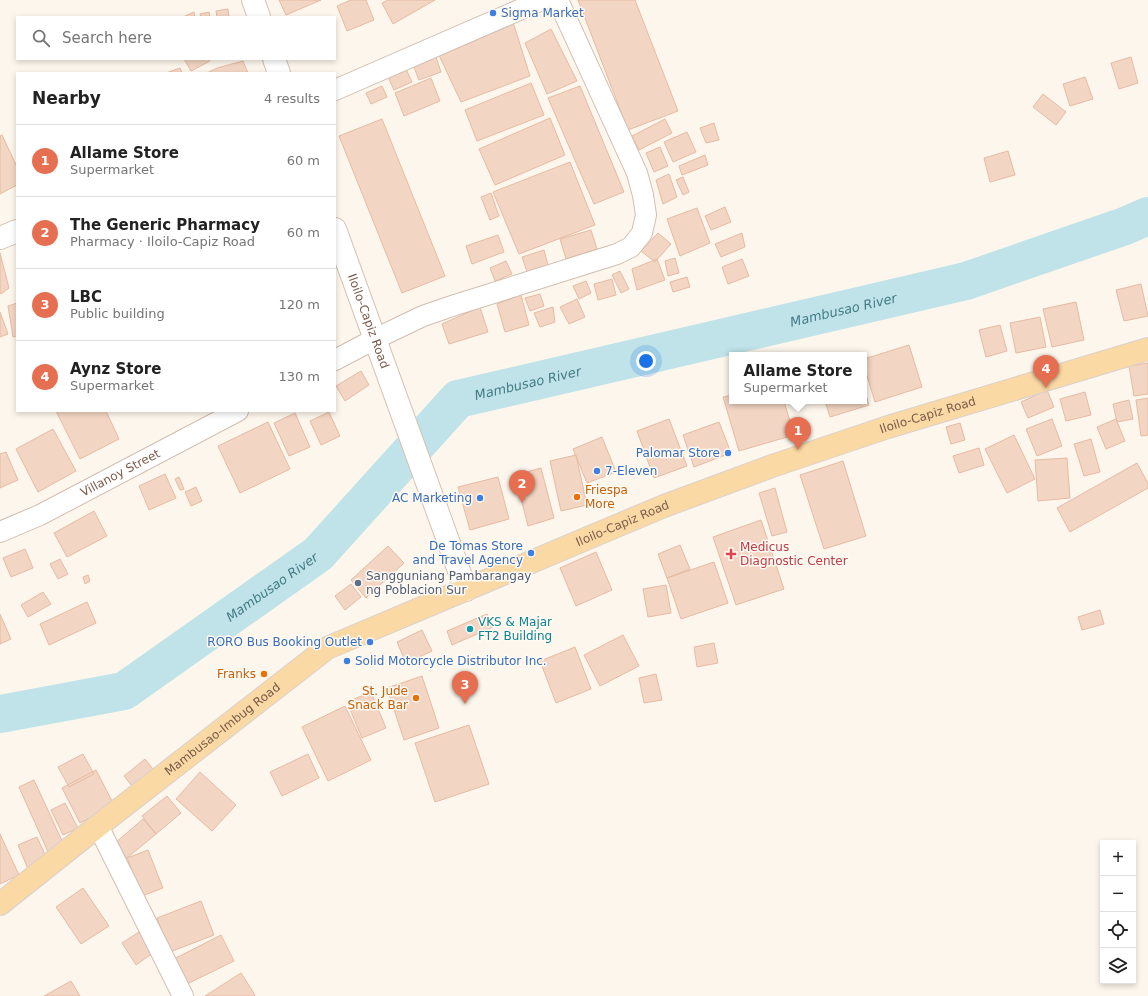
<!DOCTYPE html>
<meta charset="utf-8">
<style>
:root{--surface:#fff;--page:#f2f2f2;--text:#222;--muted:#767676;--line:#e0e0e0;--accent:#e76f51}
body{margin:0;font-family:"DejaVu Sans",sans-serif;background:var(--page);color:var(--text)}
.controls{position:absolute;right:12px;bottom:12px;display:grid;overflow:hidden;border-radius:0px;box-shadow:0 2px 6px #0003}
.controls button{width:36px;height:36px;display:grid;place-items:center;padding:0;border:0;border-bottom:1px solid var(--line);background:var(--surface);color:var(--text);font:20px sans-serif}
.you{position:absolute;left:646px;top:361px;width:14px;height:14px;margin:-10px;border:3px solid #fff;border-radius:50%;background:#1a73e8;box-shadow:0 0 0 6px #1a73e833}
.badge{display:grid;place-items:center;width:26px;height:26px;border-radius:50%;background:var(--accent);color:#fff;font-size:13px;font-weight:700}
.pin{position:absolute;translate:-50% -33px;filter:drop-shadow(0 1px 2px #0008)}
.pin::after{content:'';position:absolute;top:21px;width:14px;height:12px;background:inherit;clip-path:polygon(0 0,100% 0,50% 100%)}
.popup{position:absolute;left:729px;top:352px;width:138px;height:52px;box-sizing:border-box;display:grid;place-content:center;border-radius:0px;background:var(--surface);filter:drop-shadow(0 1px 3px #0005);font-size:13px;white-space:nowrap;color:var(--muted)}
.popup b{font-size:15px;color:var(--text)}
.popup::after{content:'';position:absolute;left:50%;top:100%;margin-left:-8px;border:8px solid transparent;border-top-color:var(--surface)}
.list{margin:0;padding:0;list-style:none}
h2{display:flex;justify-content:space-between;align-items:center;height:52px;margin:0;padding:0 16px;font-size:17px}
h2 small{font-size:13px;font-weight:400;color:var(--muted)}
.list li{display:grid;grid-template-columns:26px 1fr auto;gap:12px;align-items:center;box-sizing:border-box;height:72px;padding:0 16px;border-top:1px solid var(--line)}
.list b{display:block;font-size:15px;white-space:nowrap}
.list p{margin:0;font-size:13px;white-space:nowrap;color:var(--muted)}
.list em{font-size:13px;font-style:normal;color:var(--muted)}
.icon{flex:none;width:22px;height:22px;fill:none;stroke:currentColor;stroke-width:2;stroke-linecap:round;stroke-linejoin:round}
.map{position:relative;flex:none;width:1148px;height:996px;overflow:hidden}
.search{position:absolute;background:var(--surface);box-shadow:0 2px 6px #0003;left:16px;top:16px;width:320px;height:44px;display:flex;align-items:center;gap:10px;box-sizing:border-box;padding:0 14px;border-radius:0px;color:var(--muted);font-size:15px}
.panel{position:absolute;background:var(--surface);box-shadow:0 2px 6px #0003;left:16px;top:72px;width:320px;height:340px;border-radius:0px}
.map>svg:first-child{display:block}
</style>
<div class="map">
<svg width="1148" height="996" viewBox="0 0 1148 996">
<rect width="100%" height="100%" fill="#fdf6ec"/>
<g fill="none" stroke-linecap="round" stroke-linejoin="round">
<!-- river -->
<path stroke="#bfe3e8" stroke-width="38" id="s1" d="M 0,714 L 124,691 L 318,554 L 458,399 L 966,281 L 1125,226 L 1148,216"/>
</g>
<!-- building -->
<path fill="#f3d5c3" stroke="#e6bba3" d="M 279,0 L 321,0 L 286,15 Z
M 351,0 L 366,0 L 374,20 L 347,31 L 337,6 Z
M 388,0 L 435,0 L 393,24 L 382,3 Z
M 578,0 L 635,0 L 678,111 L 628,130 Z
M 228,9 L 229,17 L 217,17 L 216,11 Z
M 194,12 L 195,17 L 183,17 Z
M 209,12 L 210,17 L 201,17 L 200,14 Z
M 512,19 L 530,76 L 461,102 L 437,51 Z
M 551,29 L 577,81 L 547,94 L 525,43 Z
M 436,57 L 441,72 L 419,80 L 413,65 Z
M 1131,57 L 1138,83 L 1119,89 L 1111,63 Z
M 184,59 L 209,59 L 210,61 L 191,71 Z
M 243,61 L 248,73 L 207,73 L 217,68 Z
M 180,68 L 182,73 L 166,73 Z
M 406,69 L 412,82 L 394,90 L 388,77 Z
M 1085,77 L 1093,99 L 1070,106 L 1063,84 Z
M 431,78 L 440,101 L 404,116 L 395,93 Z
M 531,83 L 544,115 L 477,141 L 465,110 Z
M 382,86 L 387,97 L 371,104 L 366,93 Z
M 580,86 L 624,192 L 594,204 L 548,98 Z
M 1043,94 L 1066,112 L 1056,125 L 1033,107 Z
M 550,118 L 565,155 L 495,185 L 479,149 Z
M 382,119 L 445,276 L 402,293 L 339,136 Z
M 665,119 L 672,133 L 639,150 L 632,136 Z
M 714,123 L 719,140 L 706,143 L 700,128 Z
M 687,132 L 696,152 L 673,162 L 664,142 Z
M 2,135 L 17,167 L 17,185 L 0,194 L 0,136 Z
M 660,147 L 668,166 L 654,172 L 646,153 Z
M 1008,151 L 1015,175 L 990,182 L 984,158 Z
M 705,155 L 708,165 L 682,175 L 679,166 Z
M 570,162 L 595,225 L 519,254 L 493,192 Z
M 669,174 L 677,197 L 663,204 L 656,180 Z
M 683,177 L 689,192 L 683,195 L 676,180 Z
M 491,193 L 499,216 L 490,220 L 481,197 Z
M 725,207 L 731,222 L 711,230 L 705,216 Z
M 697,208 L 710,243 L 680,256 L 667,219 Z
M 591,230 L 597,249 L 566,259 L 560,239 Z
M 658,233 L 671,244 L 655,262 L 641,251 Z
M 742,233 L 745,247 L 721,257 L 715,244 Z
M 498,235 L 504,252 L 472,264 L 466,246 Z
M 544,250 L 548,265 L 527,272 L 522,257 Z
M 0,253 L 9,288 L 1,294 L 0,292 Z
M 675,258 L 679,273 L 668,276 L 665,261 Z
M 657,259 L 665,280 L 637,290 L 632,269 Z
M 742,259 L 749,276 L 728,284 L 722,267 Z
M 506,261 L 512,274 L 495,281 L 490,268 Z
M 620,271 L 629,289 L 621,293 L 612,275 Z
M 687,277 L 690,287 L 673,292 L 670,282 Z
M 612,279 L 616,295 L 598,300 L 594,284 Z
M 586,281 L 591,293 L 579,299 L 573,286 Z
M 1141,284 L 1148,316 L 1124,321 L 1116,290 Z
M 540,294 L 544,306 L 530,311 L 525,298 Z
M 521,295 L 529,325 L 505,332 L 497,304 Z
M 577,299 L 585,317 L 569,324 L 560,307 Z
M 1076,302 L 1084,340 L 1052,347 L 1043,309 Z
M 17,303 L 17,336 L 13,337 L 8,306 Z
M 480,307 L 488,332 L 449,344 L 442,324 Z
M 553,307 L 555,322 L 540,327 L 534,313 Z
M 0,312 L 8,334 L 0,337 Z
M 1040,317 L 1046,347 L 1016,353 L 1010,323 Z
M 1000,325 L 1007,351 L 986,357 L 979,330 Z
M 909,345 L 922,387 L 875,402 L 864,366 L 864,359 Z
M 1148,363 L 1148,394 L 1134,396 L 1129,366 Z
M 361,371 L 369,385 L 345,401 L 336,386 Z
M 864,389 L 869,405 L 830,417 L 825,401 L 864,401 Z
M 1047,390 L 1054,407 L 1028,418 L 1021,402 Z
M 1085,392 L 1091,415 L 1066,421 L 1060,399 Z
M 732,395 L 732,401 L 784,401 L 794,435 L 739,451 L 723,397 Z
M 1148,398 L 1148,435 L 1141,436 L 1136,400 Z
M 1129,400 L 1133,419 L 1117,422 L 1113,404 Z
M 56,411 L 106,411 L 119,439 L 80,459 Z
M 329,412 L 340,436 L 321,445 L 310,421 Z
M 295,413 L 310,447 L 289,456 L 274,423 Z
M 669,419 L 687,466 L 654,478 L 637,431 Z
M 1052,419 L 1062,446 L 1037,456 L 1026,429 Z
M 1116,419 L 1125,441 L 1106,449 L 1097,427 Z
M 268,422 L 290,469 L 240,493 L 218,446 Z
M 719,422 L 731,453 L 694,467 L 683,435 Z
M 960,423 L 965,440 L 951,444 L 946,427 Z
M 53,429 L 76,471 L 38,492 L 16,449 Z
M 1014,435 L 1035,479 L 1007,493 L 985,449 Z
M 602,437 L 616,472 L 587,483 L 573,449 Z
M 1091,439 L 1100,472 L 1084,476 L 1074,444 Z
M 979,448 L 984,465 L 959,473 L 953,456 Z
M 6,452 L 18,480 L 0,488 L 0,454 Z
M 576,455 L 587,505 L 561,511 L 550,461 Z
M 1067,458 L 1070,498 L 1038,501 L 1035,460 Z
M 843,461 L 866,536 L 824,549 L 800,475 Z
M 1137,463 L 1148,483 L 1148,488 L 1070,532 L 1057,508 Z
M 541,468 L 554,518 L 528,526 L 515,475 Z
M 165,474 L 176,498 L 149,510 L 139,486 Z
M 179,477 L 184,489 L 180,490 L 175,479 Z
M 498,477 L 509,519 L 470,530 L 458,487 Z
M 196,487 L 202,501 L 191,506 L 185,492 Z
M 775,488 L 787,532 L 772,536 L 759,493 Z
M 94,511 L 107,536 L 67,557 L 54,533 Z
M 761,520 L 784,589 L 736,605 L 713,537 Z
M 680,545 L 690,569 L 667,578 L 658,554 Z
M 388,546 L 404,563 L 366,598 L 351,580 Z
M 25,549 L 33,568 L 11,577 L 3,558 Z
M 596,552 L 612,590 L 576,606 L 560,568 Z
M 60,559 L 68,574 L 58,579 L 50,564 Z
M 714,562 L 728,603 L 681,619 L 667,578 Z
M 88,575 L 90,581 L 85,584 L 83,577 Z
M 351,584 L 361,597 L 345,610 L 335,596 Z
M 666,585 L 671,613 L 648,617 L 643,589 Z
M 43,592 L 51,604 L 28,617 L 21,605 Z
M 87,602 L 96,623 L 49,645 L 40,624 Z
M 1100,610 L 1104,624 L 1082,630 L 1078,617 Z
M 0,614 L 11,639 L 0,644 Z
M 487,614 L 493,627 L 452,645 L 447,631 Z
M 422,630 L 432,651 L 406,663 L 397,642 Z
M 623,635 L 639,666 L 600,686 L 584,655 Z
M 714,643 L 718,663 L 697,667 L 694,647 Z
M 575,647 L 591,689 L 556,703 L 540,661 Z
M 656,674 L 662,700 L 644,703 L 639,678 Z
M 422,676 L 439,728 L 404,740 L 387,688 Z
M 371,692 L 386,728 L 362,738 L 347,702 Z
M 345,706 L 371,760 L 328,781 L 302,727 Z
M 469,725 L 489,784 L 435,802 L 415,743 Z
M 83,754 L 94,774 L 69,787 L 58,767 Z
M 308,754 L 319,778 L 282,796 L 270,772 Z
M 145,759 L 153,769 L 132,786 L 124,776 Z
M 96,770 L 114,805 L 80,823 L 62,788 Z
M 200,772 L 236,805 L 212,831 L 176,799 Z
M 34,780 L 64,845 L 48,852 L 19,787 Z
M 167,796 L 181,813 L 156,834 L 142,816 Z
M 65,803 L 78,828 L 63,835 L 51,810 Z
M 143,819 L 156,834 L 127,858 L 115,843 Z
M 0,834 L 19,875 L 0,884 Z
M 37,837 L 48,861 L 28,869 L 18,845 Z
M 148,850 L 163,888 L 142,896 L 127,858 Z
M 83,888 L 109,926 L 81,944 L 56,907 Z
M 201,901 L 214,935 L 170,952 L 157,918 Z
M 139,932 L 153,953 L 136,965 L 122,943 Z
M 221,935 L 234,961 L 185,985 L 172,960 Z
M 241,973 L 255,995 L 254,996 L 205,996 Z
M 71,981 L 80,996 L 44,996 Z"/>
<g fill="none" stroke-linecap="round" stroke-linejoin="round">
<!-- street casing -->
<g stroke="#d1beb0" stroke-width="22">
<g id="street">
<path d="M 335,90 L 542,0"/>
<path d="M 335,360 L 375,339 L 423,316 L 455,305 L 617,254 L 631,247 L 642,233 L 646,215 L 643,195 L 637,173 L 558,0"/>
<path id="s2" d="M 0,532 L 40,515 L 238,411"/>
<path d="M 98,826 L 183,996"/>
</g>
</g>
<!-- secondary casing -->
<g stroke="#d6c0b0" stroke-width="24">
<g id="secondary">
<path d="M 253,0 L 259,17"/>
<path d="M 274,59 L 279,73"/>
<path id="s3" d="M 335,229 L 466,590"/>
<path d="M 0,238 L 17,231"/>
</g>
</g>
<!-- primary casing -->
<g stroke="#dad1cd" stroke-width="24">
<g id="primary">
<path id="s4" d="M 0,904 L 98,826 L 327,648 L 664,506 L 772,466 L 888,427 L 1148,349"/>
</g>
</g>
<!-- street -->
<use href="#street" stroke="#fff" stroke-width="20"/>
<!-- secondary -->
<use href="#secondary" stroke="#fff" stroke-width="22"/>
<!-- primary -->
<use href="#primary" stroke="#fbd9a5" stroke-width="22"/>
</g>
<!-- markers -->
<g fill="#3f7fe0" stroke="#fffaf3" stroke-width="1.5">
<circle cx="493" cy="13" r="4"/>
<circle cx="728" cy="453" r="4"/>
<circle cx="597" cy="471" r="4"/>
<circle cx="480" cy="498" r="4"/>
<circle cx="531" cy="553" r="4"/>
<circle cx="370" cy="642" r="4"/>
<circle cx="347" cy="661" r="4"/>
</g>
<g fill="#e8710a" stroke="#fffaf3" stroke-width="1.5">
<circle cx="577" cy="497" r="4"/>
<circle cx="264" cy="674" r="4"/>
<circle cx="416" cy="698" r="4"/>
</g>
<path fill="#e0444e" stroke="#fffaf3" stroke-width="1.5" d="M729 548h4v4h4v4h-4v4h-4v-4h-4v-4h4z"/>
<circle fill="#5c6f8a" stroke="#fffaf3" stroke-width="1.5" cx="358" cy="583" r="4"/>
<circle fill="#0f9aa8" stroke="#fffaf3" stroke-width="1.5" cx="470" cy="629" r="4"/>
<g text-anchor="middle" stroke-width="3" stroke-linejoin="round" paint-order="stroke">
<!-- shop labels -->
<g font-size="12" fill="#366cbe" stroke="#fffaf3" text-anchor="end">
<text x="501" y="17" text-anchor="start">Sigma Market</text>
<text x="720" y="457">Palomar Store</text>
<text x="605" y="475" text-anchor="start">7-Eleven</text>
<text x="472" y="502">AC Marketing</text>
<text x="523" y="550">De Tomas Store<tspan x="523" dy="14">and Travel Agency</tspan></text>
<text x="362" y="646">RORO Bus Booking Outlet</text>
<text x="355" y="665" text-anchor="start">Solid Motorcycle Distributor Inc.</text>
</g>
<!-- street labels -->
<g font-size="12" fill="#7a5c4d" stroke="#fffaf3">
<text dy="4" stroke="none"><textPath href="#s3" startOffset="98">Iloilo-Capiz Road</textPath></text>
<text dy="4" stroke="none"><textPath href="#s4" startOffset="1060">Iloilo-Capiz Road</textPath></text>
<text dy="4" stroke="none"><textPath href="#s2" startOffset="134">Villanoy Street</textPath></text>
<text dy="4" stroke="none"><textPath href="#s4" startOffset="736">Iloilo-Capiz Road</textPath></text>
<text dy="4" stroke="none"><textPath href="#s4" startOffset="283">Mambusao-Imbug Road</textPath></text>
</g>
<!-- food labels -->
<g font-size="12" fill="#c56008" stroke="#fffaf3" text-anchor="end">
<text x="585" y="494" text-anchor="start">Friespa<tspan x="585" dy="14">More</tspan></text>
<text x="256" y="678">Franks</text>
<text x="408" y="695">St. Jude<tspan x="408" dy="14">Snack Bar</tspan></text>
</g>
<!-- health labels -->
<g font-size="12" fill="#be3a42" stroke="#fffaf3" text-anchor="start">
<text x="740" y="551">Medicus<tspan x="740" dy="14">Diagnostic Center</tspan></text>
</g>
<!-- service labels -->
<g font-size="12" fill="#4e5e75" stroke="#fffaf3" text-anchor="start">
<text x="366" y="580">Sangguniang Pambarangay<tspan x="366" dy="14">ng Poblacion Sur</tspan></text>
</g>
<!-- culture labels -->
<g font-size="12" fill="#0d838f" stroke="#fffaf3" text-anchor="start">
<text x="478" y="626">VKS &amp; Majar<tspan x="478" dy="14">FT2 Building</tspan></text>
</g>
<!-- water labels -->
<g font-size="13" font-style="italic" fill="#437c86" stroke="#fffaf3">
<text dy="5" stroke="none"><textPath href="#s1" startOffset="968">Mambusao River</textPath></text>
<text dy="5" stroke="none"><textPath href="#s1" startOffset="644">Mambusao River</textPath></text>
<text dy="5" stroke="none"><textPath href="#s1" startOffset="307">Mambusao River</textPath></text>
</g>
</g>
</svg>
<div class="controls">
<button>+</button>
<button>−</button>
<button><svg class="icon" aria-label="locate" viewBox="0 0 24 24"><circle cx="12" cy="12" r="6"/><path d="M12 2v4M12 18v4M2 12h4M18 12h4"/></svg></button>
<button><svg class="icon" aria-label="layers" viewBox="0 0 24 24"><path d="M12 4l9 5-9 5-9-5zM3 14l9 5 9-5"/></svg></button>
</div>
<div class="you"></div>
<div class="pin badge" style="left:798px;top:450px">1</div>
<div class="popup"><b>Allame Store</b>Supermarket</div>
<div class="pin badge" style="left:522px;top:503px">2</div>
<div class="pin badge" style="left:465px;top:704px">3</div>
<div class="pin badge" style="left:1046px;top:388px">4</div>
<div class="search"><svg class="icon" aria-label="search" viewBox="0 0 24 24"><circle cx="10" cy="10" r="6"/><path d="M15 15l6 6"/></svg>Search here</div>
<section class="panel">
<h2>Nearby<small>4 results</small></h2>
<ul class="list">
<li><span class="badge">1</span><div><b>Allame Store</b><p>Supermarket</p></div><em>60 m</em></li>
<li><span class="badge">2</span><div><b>The Generic Pharmacy</b><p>Pharmacy · Iloilo-Capiz Road</p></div><em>60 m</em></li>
<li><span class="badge">3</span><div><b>LBC</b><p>Public building</p></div><em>120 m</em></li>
<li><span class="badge">4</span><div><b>Aynz Store</b><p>Supermarket</p></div><em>130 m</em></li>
</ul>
</section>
</div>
